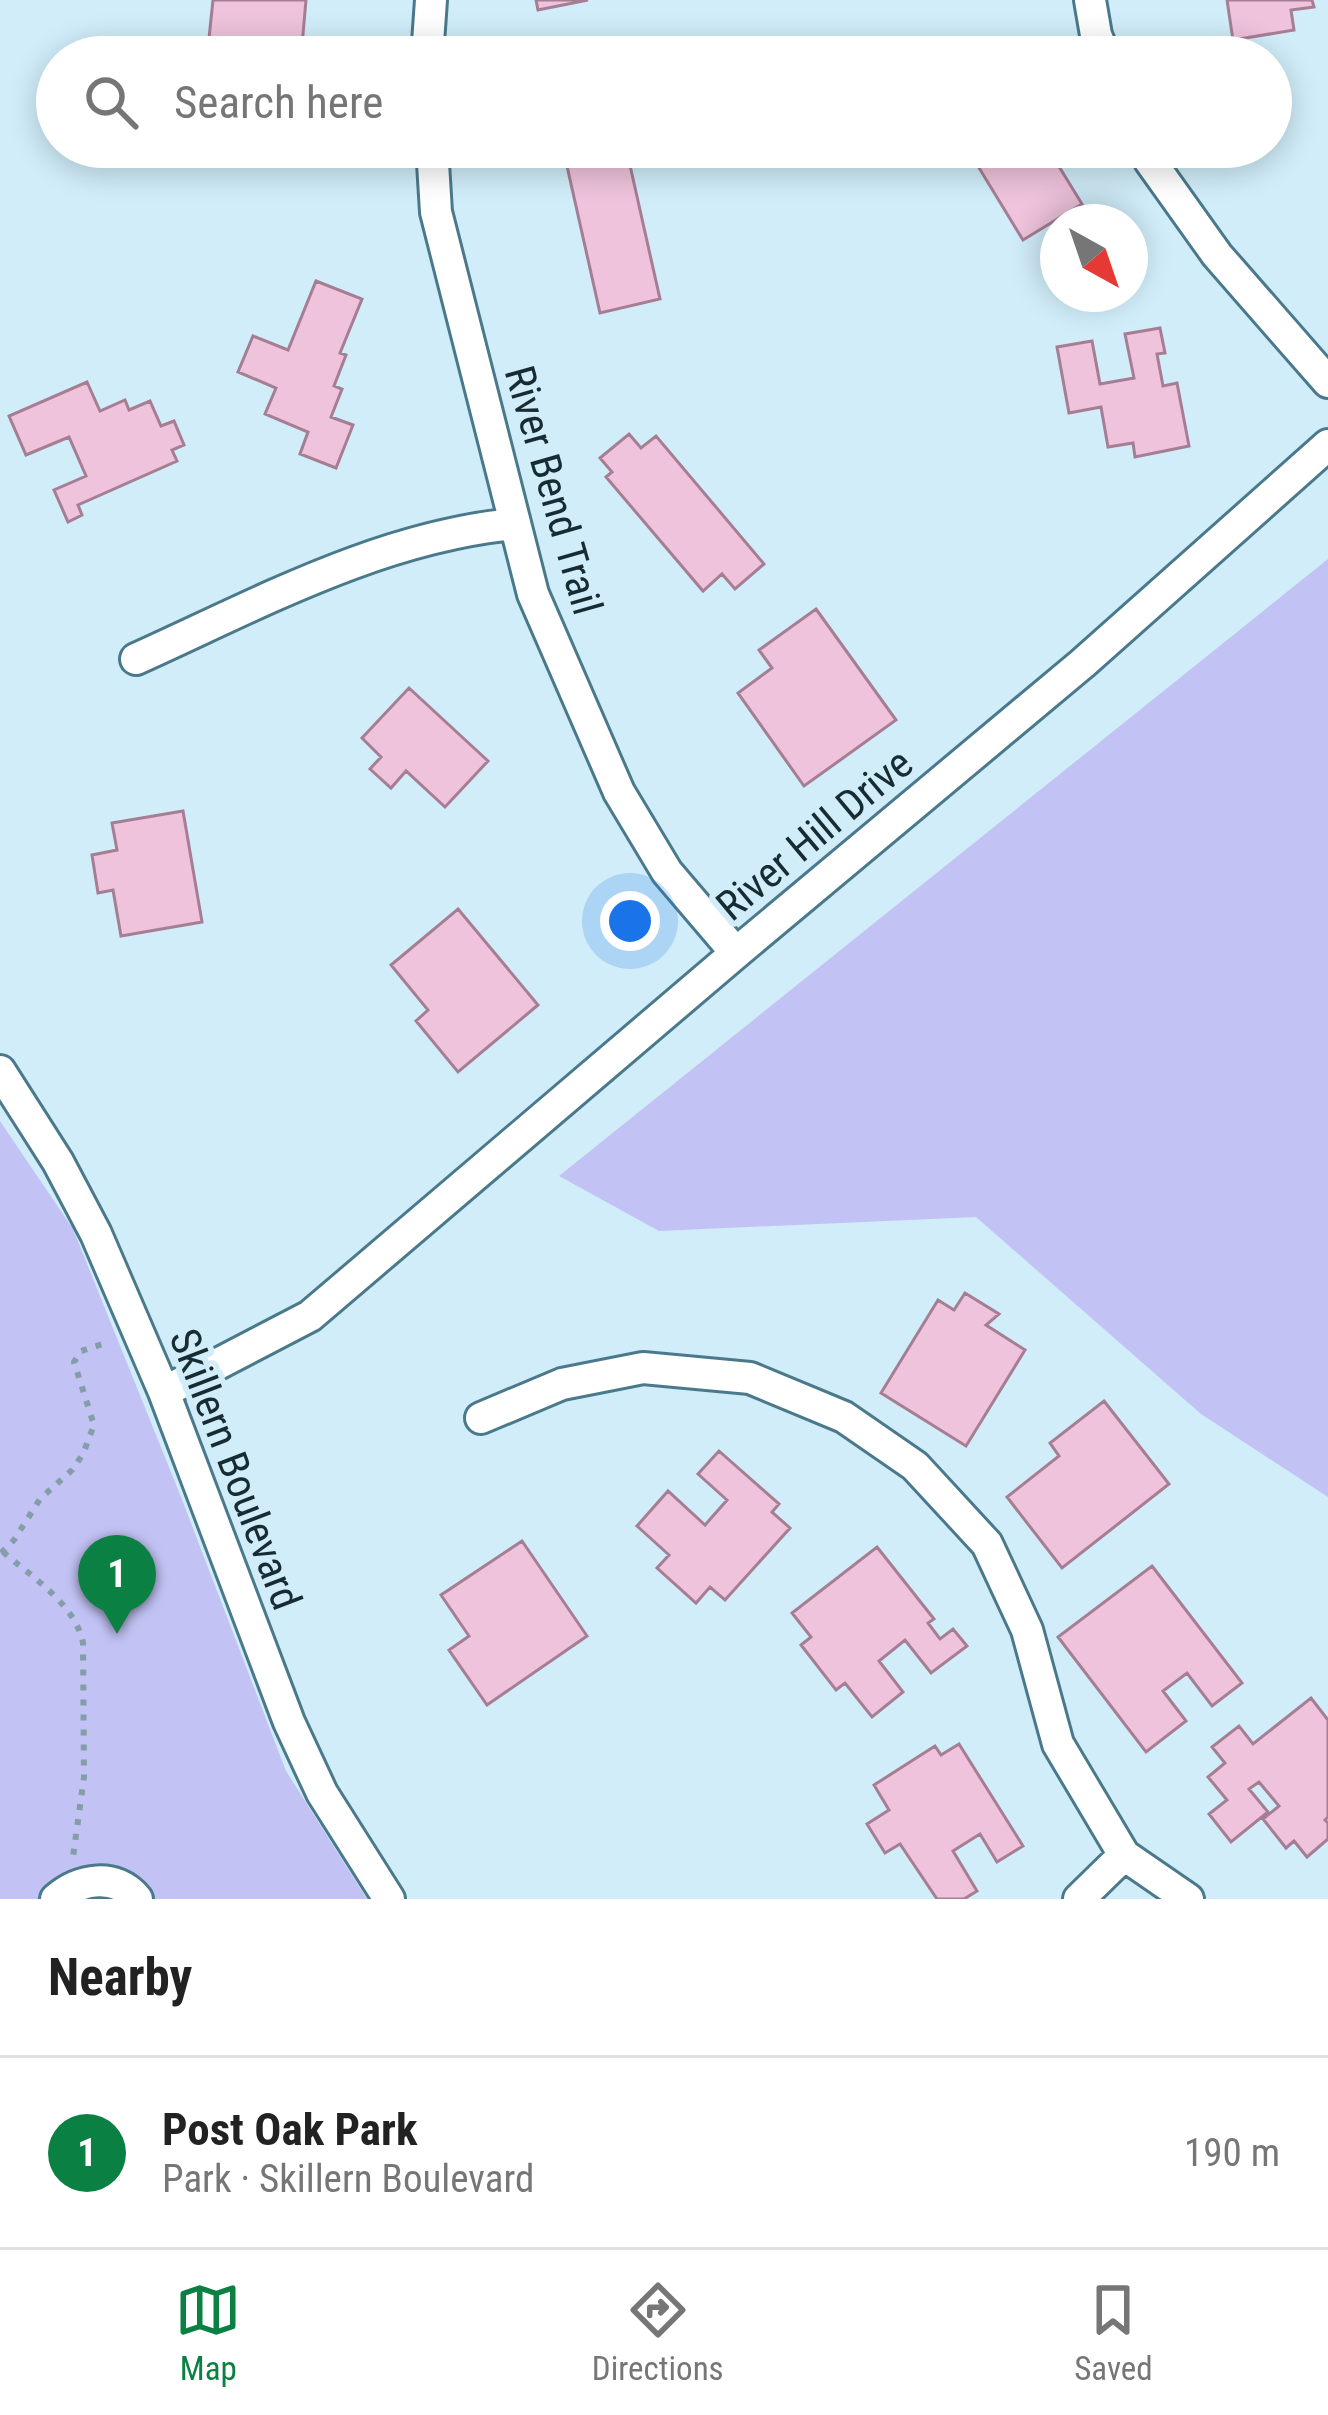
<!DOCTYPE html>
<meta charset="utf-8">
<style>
:root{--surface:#fff;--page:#f6f6f6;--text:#222;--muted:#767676;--line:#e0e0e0;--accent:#0b8043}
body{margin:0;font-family:"Roboto Condensed",sans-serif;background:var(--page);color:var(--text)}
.compass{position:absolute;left:1040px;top:204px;width:108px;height:108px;border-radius:50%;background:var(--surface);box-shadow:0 6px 30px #0003;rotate:140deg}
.you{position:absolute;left:630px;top:921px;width:42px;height:42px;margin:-30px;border:9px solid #fff;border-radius:50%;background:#1a73e8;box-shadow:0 0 0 18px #1a73e833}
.badge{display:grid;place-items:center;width:78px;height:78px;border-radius:50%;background:var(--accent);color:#fff;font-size:39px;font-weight:700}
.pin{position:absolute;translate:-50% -99px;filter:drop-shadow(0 3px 6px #0008)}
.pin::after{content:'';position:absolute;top:63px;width:42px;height:36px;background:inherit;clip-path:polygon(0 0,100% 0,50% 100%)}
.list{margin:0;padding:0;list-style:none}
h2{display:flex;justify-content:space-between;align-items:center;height:156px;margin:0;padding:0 48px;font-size:51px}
h2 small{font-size:39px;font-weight:400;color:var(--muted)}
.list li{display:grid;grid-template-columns:78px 1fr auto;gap:36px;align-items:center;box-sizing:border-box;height:192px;padding:0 48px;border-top:3px solid var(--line)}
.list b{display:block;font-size:45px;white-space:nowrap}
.list p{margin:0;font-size:39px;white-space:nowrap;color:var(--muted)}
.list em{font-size:39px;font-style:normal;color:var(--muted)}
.icon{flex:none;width:66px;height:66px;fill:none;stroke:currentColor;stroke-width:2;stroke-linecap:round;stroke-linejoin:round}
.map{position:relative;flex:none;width:1328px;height:1899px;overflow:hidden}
.search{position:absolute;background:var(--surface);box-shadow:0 6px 30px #0003;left:36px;right:36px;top:36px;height:132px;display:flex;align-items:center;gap:30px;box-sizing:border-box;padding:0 42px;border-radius:66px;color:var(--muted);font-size:45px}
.sheet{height:348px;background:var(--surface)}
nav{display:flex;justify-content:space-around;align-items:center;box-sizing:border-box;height:168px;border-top:3px solid var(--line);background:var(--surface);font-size:33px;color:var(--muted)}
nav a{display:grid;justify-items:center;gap:6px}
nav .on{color:var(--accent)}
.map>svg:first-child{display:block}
</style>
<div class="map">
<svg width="1328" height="1899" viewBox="0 0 1328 1899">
<rect width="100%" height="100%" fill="#d0edf9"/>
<!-- green -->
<path fill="#c2c2f4" d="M 1328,559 L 1328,1497 L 1201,1414 L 976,1217 L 659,1231 L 559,1176 Z
M 0,1121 L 73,1229 L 181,1497 L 286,1771 L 367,1899 L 0,1899 Z"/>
<!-- building -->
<path fill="#eec3db" stroke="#a67e94" stroke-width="3" d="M 213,0 L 306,0 L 301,57 L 207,57 Z
M 536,0 L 588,0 L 538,10 Z
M 1227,0 L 1312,0 L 1314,7 L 1291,10 L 1294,30 L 1233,40 Z
M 950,147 L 1047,147 L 1082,204 L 1023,240 L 970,153 L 958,161 Z
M 627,152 L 660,299 L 600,313 L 567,166 Z
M 316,281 L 362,299 L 340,353 L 346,355 L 334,386 L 342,389 L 331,417 L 353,425 L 336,468 L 300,454 L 308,432 L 265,414 L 276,388 L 238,372 L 253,336 L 288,350 Z
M 1160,328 L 1165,353 L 1157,354 L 1163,386 L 1177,383 L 1189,446 L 1135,457 L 1133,443 L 1108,447 L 1101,407 L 1069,413 L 1057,347 L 1092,341 L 1100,384 L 1134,378 L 1125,334 Z
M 87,382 L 100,411 L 125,400 L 129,410 L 150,401 L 161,426 L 174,421 L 184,445 L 172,450 L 177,461 L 78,505 L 82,515 L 68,522 L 54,490 L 86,476 L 69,437 L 26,455 L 9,416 Z
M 629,434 L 641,448 L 656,436 L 764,564 L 735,589 L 722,574 L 703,591 L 606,477 L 612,472 L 600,458 Z
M 816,609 L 896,720 L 804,786 L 738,693 L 772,668 L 759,650 Z
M 409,688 L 488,761 L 445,807 L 406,771 L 391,788 L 370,769 L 381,757 L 362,738 Z
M 183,811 L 202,922 L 121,936 L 113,890 L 98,893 L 92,855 L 117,850 L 112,823 Z
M 458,909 L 538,1005 L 458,1072 L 416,1021 L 428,1010 L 391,965 Z
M 965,1293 L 999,1314 L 986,1325 L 1025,1350 L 966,1446 L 881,1393 L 938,1300 L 954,1310 Z
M 1104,1401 L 1169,1484 L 1062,1568 L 1007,1497 L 1059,1456 L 1050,1443 Z
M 719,1451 L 779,1504 L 772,1512 L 790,1528 L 725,1600 L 710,1587 L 696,1603 L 657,1568 L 669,1555 L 637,1526 L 668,1491 L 705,1525 L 727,1500 L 698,1474 Z
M 522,1541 L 587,1636 L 487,1705 L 449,1650 L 469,1636 L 441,1595 Z
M 877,1547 L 934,1619 L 928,1623 L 940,1639 L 953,1629 L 967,1646 L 931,1673 L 905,1640 L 879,1661 L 903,1692 L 872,1717 L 845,1683 L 836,1690 L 801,1645 L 811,1637 L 792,1613 Z
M 1152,1566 L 1242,1683 L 1212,1706 L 1187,1673 L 1163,1691 L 1186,1721 L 1146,1752 L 1058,1637 Z
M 1311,1698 L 1328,1720 L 1328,1817 L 1325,1820 L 1328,1823 L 1328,1839 L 1307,1857 L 1294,1841 L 1286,1848 L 1263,1819 L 1279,1806 L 1259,1782 L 1249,1789 L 1268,1812 L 1231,1842 L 1209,1814 L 1227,1800 L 1208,1777 L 1225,1763 L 1212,1747 L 1239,1726 L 1253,1744 Z
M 959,1744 L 1023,1846 L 997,1862 L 980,1834 L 953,1851 L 977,1891 L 964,1899 L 937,1899 L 900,1844 L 885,1853 L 867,1824 L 889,1810 L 874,1785 L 935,1746 L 941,1755 Z"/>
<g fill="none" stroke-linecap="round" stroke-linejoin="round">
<!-- minor casing -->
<g stroke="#4a798b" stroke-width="36">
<path id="minor" d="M 1090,0 L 1096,35 L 1105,57
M 427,57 L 431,0
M 432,147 L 436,212 L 533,594 L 619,792 L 667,872 L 736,953
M 1144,147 L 1150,161 L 1217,255 L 1328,382
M 136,659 C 258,604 379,537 514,524
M 0,1071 L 58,1162 L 96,1234 L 164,1392 L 289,1722 L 322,1793 L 389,1899
M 164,1392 L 310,1316 L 736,953 L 1083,663 L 1328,445
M 481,1418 L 562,1384 L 643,1368 L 750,1378 L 844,1417 L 915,1466 L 987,1544 L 1027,1630 L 1058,1744 L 1124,1855 L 1188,1899
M 56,1899 C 79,1879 116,1872 137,1899
M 1079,1899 L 1124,1855"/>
</g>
<!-- path -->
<path stroke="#849ea8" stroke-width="6" stroke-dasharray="6 9" stroke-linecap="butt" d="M 3,1552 C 31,1576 76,1605 83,1643 L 84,1777 L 73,1857
M 1,1553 L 14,1540 L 40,1499 L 72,1470 L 83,1454 L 94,1425 L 74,1362 L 81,1351 L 109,1342"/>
<!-- minor -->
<use href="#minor" stroke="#fff" stroke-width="30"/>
</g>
<g text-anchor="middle" stroke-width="12" stroke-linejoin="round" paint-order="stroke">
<!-- street labels -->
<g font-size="42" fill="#172b32" stroke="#d0edf9">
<text transform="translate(554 490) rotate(74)" y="15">River Bend Trail</text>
<text transform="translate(814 834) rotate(-40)" y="15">River Hill Drive</text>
<text transform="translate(236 1469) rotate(69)" y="15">Skillern Boulevard</text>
</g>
</g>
</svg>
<svg class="compass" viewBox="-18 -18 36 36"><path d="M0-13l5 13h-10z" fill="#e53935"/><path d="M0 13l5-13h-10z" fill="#767676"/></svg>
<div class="you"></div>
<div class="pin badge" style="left:117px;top:1634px">1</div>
<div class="search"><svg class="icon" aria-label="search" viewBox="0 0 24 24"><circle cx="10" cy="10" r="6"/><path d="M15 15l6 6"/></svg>Search here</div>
</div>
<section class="sheet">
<h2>Nearby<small></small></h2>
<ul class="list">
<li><span class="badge">1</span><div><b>Post Oak Park</b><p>Park · Skillern Boulevard</p></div><em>190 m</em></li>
</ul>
</section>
<nav>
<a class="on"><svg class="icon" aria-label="map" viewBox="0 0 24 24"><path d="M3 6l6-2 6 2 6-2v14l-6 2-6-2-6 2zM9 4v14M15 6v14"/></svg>Map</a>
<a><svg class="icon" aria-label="directions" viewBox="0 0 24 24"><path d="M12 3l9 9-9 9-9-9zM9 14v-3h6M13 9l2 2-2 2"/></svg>Directions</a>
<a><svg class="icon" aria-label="saved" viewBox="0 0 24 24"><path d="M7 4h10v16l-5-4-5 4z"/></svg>Saved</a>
</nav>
